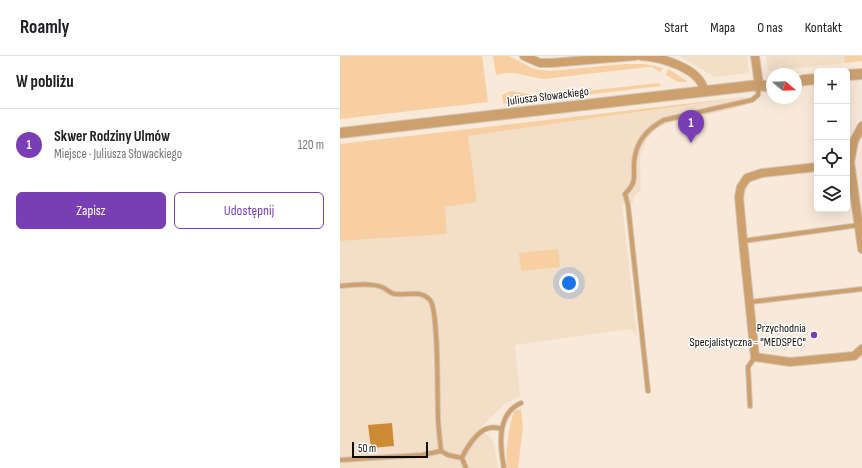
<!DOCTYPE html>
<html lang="pl">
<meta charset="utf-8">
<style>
:root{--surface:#fff;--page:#f6f6f6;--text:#202124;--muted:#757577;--line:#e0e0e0;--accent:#7a3eb4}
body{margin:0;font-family:"Sofia Sans Condensed",sans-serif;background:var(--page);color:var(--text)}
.controls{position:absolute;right:12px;top:12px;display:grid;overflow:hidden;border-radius:6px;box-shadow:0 4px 16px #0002}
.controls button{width:36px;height:36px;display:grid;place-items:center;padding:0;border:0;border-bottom:1px solid var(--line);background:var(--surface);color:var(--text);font:20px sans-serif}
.compass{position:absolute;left:426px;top:12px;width:36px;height:36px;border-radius:50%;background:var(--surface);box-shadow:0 4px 16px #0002;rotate:109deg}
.scale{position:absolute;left:12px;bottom:10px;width:76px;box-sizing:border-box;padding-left:4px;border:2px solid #110c07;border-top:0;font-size:11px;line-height:14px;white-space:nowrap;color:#110c07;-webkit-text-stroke:3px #fff;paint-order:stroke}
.you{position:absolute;left:229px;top:227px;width:14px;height:14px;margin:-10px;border:3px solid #fff;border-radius:50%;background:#1a73e8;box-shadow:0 0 0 6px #1a73e833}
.badge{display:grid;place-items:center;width:26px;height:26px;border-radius:50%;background:var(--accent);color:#fff;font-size:13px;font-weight:700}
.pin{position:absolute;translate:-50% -33px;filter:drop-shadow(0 1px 2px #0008)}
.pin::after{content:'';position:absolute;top:21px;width:14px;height:12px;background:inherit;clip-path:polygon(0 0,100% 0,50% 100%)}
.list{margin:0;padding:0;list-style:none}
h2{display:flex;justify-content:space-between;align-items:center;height:52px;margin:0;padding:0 16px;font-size:17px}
h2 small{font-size:13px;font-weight:400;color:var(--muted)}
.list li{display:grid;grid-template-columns:26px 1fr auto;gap:12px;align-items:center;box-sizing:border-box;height:72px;padding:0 16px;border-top:1px solid var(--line)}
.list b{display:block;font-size:15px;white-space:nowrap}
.list p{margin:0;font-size:13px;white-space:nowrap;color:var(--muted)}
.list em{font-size:13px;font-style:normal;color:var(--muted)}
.actions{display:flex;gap:8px;padding:12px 16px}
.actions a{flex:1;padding:9px 0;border:1px solid var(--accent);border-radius:6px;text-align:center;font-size:14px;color:var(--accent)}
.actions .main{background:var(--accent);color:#fff}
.icon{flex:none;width:22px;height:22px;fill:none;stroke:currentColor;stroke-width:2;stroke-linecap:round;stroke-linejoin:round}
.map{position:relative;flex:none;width:522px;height:412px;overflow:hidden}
header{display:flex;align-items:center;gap:24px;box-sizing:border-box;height:56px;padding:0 20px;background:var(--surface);border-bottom:1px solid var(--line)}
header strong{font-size:19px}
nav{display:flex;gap:22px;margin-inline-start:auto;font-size:14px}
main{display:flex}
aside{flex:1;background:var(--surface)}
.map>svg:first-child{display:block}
</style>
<header>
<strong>Roamly</strong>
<nav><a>Start</a><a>Mapa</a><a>O nas</a><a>Kontakt</a></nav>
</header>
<main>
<aside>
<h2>W pobliżu<small></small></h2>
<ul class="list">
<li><span class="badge">1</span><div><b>Skwer Rodziny Ulmów</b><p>Miejsce · Juliusza Słowackiego</p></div><em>120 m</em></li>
</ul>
<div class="actions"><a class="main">Zapisz</a><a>Udostępnij</a></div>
</aside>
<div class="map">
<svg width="522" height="412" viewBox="0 0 522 412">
<rect width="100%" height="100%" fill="#f8e9d9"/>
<!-- built -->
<path fill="#f3dec8" d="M 339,0 L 407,0 L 409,17 L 375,21 Z
M 426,0 L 504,0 L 505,7 L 429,15 L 428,14 Z
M 404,41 L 406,49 L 384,55 L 330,67 L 319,71 L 313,76 L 306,85 L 300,100 L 301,134 L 293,141 L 293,148 L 282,149 L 297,280 L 290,273 L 175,289 L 180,340 L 165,348 L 143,369 L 142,375 L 152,383 L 154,389 L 158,412 L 0,412 L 0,185 L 107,178 L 105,151 L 136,145 L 127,80 Z"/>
<!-- green -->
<path fill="#f7cfa2" d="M 0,0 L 142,0 L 148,46 L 0,63 Z
M 153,0 L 169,0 L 194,13 L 210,15 L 285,8 L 304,8 L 323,12 L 320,16 L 312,11 L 309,11 L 203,23 L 175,17 L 167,17 L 156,19 Z
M 504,0 L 522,0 L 522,5 L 505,7 Z
M 328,13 L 347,25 L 346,26 L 338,26 L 326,19 Z
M 319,27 L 321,30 L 168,48 L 163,47 L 162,39 L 171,35 L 200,40 Z
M 404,41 L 128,80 L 137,146 L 105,151 L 107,178 L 0,185 L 0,88 Z
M 218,193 L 220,211 L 181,215 L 179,197 Z
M 181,353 L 183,370 L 178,412 L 167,412 C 165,396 169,370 174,355 Z"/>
<!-- water -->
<path fill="#ce8b36" d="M 52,367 L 54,390 L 31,392 L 28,369 Z"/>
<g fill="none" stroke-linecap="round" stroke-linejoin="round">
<!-- service casing -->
<g stroke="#d3c6b7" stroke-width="6">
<path id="service" d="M 403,185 L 519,169
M 0,230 C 14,229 29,227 42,231 C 47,233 51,238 55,238 C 67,240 80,233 90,244 C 99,255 97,340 98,359 C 98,371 100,383 101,395
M 410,246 L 522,233
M 308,335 L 288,149 L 285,138 C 300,123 291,118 295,100 C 298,83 309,72 324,64 L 412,44 L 418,39 L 419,29
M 410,350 L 408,311 L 415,301
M 122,402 L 126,412
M 0,404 L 82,399 L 101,395 L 108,399 L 122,402 C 126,392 138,374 149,372 C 153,371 158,372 162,373
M 164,412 C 160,390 156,358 181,347"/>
</g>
<!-- minor casing -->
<g stroke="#d3c6b7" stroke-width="10">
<path id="minor" d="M 184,0 L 200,7 L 211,7 L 295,0
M 301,0 C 320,1 361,12 364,35
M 415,0 L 419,29
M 522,70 L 514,85 L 510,106 L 522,193
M 477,111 L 422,117 L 407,122 L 401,131 L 399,141 L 403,185 L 415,301 L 450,306 L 514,300 L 522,293"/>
</g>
<!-- tertiary casing -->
<g stroke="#d3c6b7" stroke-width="12">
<path id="tertiary" d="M 507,19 L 522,18
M 456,27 L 464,24 L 477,23
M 0,77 L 419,29 L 432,31"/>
</g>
<!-- service -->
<use href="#service" stroke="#cda06e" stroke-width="4"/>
<!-- minor -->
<use href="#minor" stroke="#cda06e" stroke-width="8"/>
<!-- tertiary -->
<use href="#tertiary" stroke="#cda06e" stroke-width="10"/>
</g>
<!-- markers -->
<circle fill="#7a3eb4" stroke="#fff" stroke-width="1.5" cx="474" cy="279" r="4"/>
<g text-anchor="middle" stroke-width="3" stroke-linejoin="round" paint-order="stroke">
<!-- street labels -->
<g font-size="12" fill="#110c07" stroke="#fff">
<text transform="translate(208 40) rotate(-7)" y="4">Juliusza Słowackiego</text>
</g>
<!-- poi labels -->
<g font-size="12" fill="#110c07" stroke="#fff" text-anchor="end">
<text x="466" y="276">Przychodnia<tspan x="466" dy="14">Specjalistyczna - "MEDSPEC"</tspan></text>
</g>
</g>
</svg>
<div class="controls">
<button>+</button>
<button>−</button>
<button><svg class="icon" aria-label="locate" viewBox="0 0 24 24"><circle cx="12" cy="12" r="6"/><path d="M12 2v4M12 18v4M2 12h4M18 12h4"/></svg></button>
<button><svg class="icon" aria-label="layers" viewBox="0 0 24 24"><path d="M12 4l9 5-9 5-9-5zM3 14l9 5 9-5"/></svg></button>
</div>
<svg class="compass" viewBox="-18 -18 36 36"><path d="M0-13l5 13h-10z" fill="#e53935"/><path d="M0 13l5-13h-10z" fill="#757577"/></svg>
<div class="scale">50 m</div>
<div class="you"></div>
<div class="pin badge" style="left:351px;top:87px">1</div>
</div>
</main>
